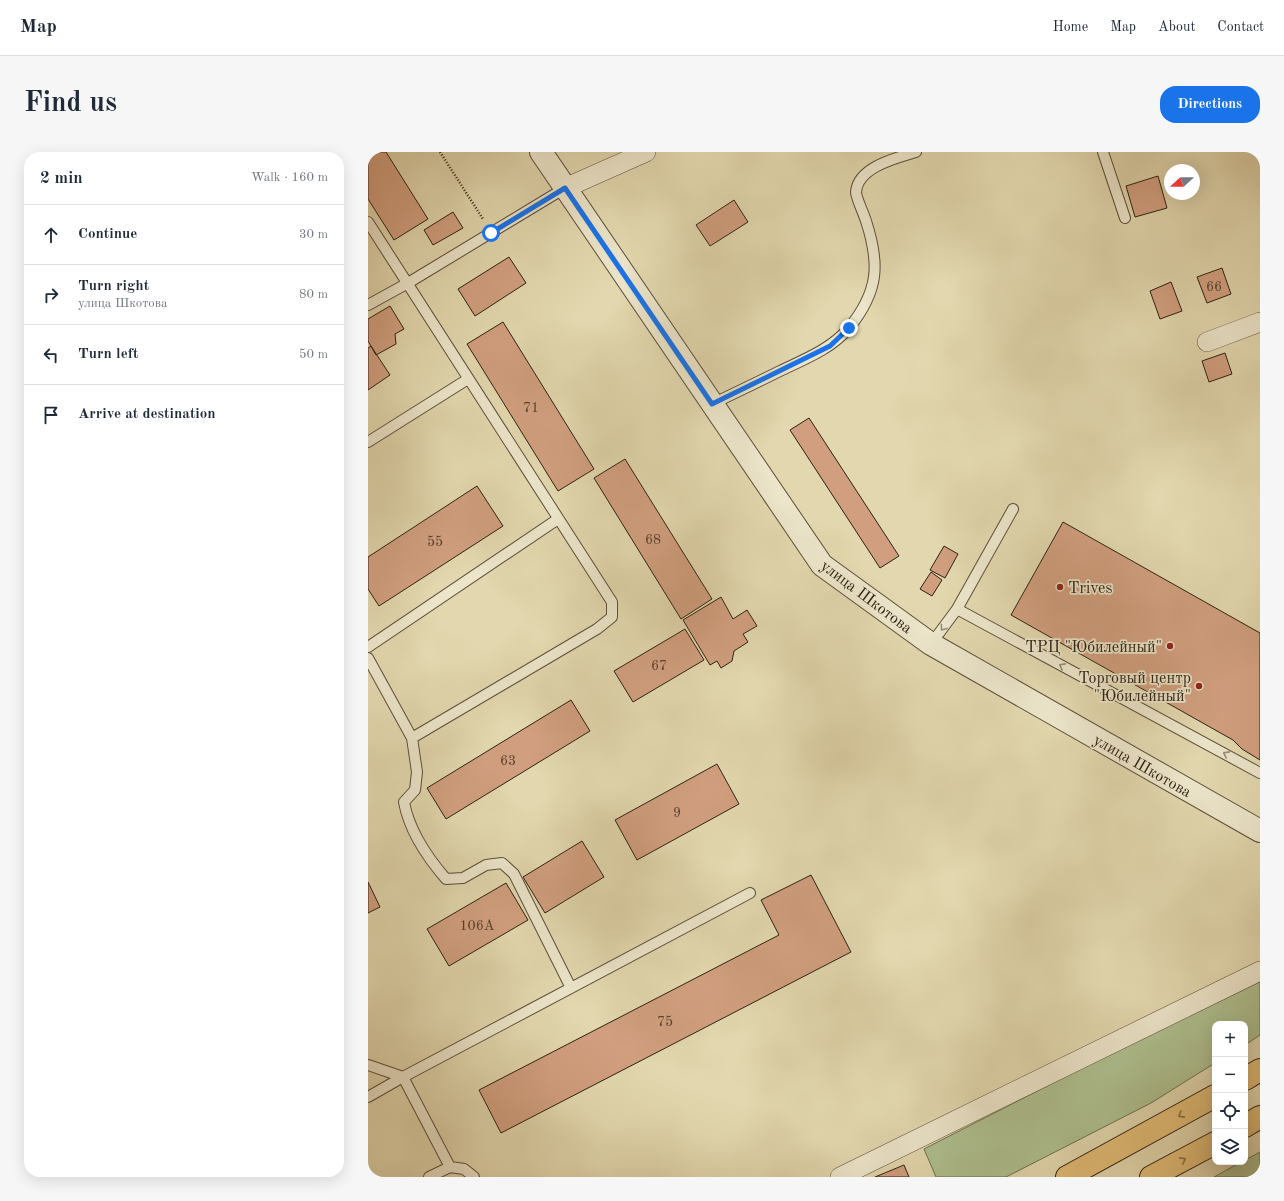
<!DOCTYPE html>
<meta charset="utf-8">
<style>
:root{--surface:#fff;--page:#f6f6f7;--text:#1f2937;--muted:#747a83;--line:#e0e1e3;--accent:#1a73e8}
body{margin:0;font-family:"Old Standard TT",serif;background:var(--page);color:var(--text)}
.controls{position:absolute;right:12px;bottom:12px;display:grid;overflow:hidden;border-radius:8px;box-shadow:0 4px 16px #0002}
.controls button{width:36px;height:36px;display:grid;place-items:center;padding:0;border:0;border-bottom:1px solid var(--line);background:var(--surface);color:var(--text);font:20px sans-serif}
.compass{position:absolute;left:796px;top:12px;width:36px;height:36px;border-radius:50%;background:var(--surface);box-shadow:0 4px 16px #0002;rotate:249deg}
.stop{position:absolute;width:12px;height:12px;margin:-9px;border:3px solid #1a73e8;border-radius:50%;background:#fff}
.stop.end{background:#1a73e8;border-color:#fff;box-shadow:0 1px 4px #0008}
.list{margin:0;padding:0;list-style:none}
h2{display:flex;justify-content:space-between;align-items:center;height:52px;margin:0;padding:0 16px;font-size:17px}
h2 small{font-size:13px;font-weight:400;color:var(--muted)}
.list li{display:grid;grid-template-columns:26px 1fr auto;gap:12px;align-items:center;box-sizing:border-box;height:60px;padding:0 16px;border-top:1px solid var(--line)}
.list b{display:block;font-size:15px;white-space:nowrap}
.list p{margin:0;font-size:13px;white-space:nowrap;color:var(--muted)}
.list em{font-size:13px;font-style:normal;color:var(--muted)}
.icon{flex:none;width:22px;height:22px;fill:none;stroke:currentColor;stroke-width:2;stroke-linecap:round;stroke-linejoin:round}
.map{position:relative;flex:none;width:892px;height:1025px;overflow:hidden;border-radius:16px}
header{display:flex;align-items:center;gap:24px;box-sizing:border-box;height:56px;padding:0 20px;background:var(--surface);border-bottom:1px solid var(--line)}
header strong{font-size:19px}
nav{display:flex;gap:22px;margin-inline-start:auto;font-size:14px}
.intro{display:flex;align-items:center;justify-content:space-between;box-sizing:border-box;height:96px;padding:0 24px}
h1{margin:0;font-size:28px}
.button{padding:10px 18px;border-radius:16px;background:var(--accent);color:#fff;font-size:14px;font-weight:700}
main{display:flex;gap:24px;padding:0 24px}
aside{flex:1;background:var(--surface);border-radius:16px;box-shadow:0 4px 16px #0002}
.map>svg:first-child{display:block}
</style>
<header>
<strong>Map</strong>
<nav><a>Home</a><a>Map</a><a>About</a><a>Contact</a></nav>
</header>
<div class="intro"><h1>Find us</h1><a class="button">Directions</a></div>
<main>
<aside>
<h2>2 min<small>Walk · 160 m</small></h2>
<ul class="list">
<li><svg class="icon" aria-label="ahead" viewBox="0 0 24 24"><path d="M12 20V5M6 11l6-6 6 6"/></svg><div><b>Continue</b></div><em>30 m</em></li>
<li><svg class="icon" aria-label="right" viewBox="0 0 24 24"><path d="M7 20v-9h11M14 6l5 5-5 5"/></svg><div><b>Turn right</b><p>улица Шкотова</p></div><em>80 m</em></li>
<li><svg class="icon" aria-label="left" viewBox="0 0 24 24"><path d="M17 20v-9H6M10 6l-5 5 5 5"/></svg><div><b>Turn left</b></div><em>50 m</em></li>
<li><svg class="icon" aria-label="arrive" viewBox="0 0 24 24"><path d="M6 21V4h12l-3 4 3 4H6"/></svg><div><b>Arrive at destination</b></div></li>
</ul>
</aside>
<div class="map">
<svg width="892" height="1025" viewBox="0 0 892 1025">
<rect width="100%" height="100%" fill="#e2d7ae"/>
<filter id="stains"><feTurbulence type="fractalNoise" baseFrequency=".005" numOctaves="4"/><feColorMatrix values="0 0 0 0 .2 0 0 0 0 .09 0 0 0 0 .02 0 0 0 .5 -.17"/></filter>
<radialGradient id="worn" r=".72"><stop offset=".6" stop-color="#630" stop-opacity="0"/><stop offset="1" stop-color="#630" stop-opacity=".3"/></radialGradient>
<!-- green -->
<path fill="#aebf8f" stroke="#6e7051" d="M 892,825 L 892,883 L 877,893 L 877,872 L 847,872 L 847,911 L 783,951 L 638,1025 L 568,1025 L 556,997 Z
M 892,1000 L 892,1025 L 846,1025 L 873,1010 L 877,1010 L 877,1008 Z"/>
<!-- building -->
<path fill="#d19f7f" stroke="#2e2113" d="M 0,0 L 18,0 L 60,67 L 26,88 L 0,47 Z
M 790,24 L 799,56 L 767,65 L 758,34 Z
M 366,48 L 380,70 L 342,94 L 328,73 Z
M 85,60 L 95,76 L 65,93 L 56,78 Z
M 141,105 L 158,131 L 107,164 L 90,137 Z
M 854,116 L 863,142 L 839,151 L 829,125 Z
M 803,130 L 814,159 L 792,167 L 782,139 Z
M 22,154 L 36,177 L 27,182 L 28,192 L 8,203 L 0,189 L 0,167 Z
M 135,170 L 226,317 L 190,339 L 99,192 Z
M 3,194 L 22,223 L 0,238 L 0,196 Z
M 857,201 L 864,222 L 841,230 L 834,209 Z
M 441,266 L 531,404 L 512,416 L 422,278 Z
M 257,307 L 344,447 L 313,467 L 226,326 Z
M 109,334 L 135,374 L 11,454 L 0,437 L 0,405 Z
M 695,370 L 892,481 L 892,608 L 874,597 L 865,588 L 643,463 Z
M 576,394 L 590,402 L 577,426 L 562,418 Z
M 563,420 L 574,428 L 564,444 L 552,437 Z
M 353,445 L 365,467 L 379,458 L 389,474 L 375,482 L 380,490 L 366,499 L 364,509 L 353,516 L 349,509 L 342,513 L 315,468 Z
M 317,477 L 336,508 L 265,550 L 246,519 Z
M 203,548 L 222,579 L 78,667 L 59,636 Z
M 349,612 L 371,652 L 269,708 L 247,668 Z
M 214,689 L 236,725 L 177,761 L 155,725 Z
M 443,723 L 483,800 L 133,981 L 111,938 L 411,783 L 393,748 Z
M 0,730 L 12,755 L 0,761 Z
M 138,731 L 160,768 L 81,814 L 59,777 Z
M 536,1013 L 541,1025 L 507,1025 Z"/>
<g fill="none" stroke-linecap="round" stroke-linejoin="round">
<!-- service casing -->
<g stroke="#5b4e3a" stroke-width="12">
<path id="service" d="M 735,0 L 757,66
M 0,70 L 244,450 L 244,465 L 229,477 L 44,586 L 0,506
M 0,153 L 40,131 L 197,36
M 344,252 C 367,241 390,230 412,219 C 437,207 463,197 481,176 C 511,139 512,112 498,69 C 496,62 488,46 488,40 C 490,15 528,6 548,0
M 0,290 L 100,227
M 589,457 L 645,357
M 563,492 L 589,457 L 892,621
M 0,495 L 190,367
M 44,586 L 49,620 L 47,638 L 36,650 C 41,678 59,705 78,727 L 95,726 L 118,713 L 134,711 L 146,722 L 203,836
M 0,913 L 35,925
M 0,945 L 35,925
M 61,1025 L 82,1015
M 106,1025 L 96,1017 L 82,1015 L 35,925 L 382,741"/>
</g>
<!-- minor casing -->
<g stroke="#5b4e3a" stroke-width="20">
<path id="minor" d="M 197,36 L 278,0
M 839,190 L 892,170
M 472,1025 L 892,819"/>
</g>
<!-- tertiary casing -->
<g stroke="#5b4e3a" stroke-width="24">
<path id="tertiary" d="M 173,0 L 454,413 L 563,492 L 892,679"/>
</g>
<!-- trunk casing -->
<g stroke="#2e2113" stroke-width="24">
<path id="trunk" d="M 877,927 L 892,918
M 877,974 L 892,965
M 699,1025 L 847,944
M 783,1025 L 847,991"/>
</g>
<!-- path -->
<path stroke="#2e2113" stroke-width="2.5" stroke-dasharray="1 2" stroke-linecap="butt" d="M 72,0 L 115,67"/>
<!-- service -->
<use href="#service" stroke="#ece5ca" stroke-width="10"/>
<!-- minor -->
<use href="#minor" stroke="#ece5ca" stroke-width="19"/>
<!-- tertiary -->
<use href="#tertiary" stroke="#ece5ca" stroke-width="22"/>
<!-- trunk -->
<use href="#trunk" stroke="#e1bc77" stroke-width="22"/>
</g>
<!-- one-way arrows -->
<defs><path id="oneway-chevron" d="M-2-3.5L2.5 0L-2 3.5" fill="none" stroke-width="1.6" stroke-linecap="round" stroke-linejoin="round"/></defs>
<g stroke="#968d78">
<use href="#oneway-chevron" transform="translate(575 476) rotate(126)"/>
<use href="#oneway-chevron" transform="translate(694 514) rotate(-152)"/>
<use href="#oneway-chevron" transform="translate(858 602) rotate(-152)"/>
</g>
<g stroke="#886e45">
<use href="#oneway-chevron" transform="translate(813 963) rotate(151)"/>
<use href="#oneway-chevron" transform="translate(815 1008) rotate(-28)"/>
</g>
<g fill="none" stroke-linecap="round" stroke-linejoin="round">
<!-- route -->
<path stroke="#1a73e8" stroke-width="5" d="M 123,81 L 197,36 L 344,252 L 462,194 L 481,176"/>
</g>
<!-- markers -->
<g fill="#8f2418" stroke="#ece5ca" stroke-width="1.5">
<circle cx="692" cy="435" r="4"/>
<circle cx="802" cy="494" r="4"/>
<circle cx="831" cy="534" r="4"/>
</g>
<g text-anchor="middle" stroke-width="3.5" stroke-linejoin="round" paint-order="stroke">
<!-- number labels -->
<g font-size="14" fill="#57402e">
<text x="846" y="139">66</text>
<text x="163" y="260">71</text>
<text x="285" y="392">68</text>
<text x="67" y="394">55</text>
<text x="291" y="518">67</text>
<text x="140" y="613">63</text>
<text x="309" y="665">9</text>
<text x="109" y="778">106А</text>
<text x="297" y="874">75</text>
</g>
<!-- poi labels -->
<g font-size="16" fill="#2e2113" stroke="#ece5ca" text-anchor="end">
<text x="700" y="441" text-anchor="start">Trives</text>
<text x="794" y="500">ТРЦ "Юбилейный"</text>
<text x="823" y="531">Торговый центр<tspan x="823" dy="18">"Юбилейный"</tspan></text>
</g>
<!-- street labels -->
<g font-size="16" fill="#2e2113" stroke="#ece5ca">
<text transform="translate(499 444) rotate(37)" y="6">улица Шкотова</text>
<text transform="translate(775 613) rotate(30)" y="6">улица Шкотова</text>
</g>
</g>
<rect width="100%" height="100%" filter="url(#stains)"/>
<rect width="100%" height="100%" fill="url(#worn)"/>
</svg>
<div class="controls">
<button>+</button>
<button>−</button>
<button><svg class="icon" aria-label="locate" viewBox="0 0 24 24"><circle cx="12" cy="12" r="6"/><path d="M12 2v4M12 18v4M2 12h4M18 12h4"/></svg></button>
<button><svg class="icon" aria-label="layers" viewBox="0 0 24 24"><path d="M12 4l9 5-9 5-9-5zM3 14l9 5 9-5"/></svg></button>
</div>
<svg class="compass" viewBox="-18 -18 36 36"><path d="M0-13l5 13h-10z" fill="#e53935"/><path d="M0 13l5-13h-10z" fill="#747a83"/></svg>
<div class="stop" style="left:123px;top:81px"></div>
<div class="stop end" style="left:481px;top:176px"></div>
</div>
</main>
